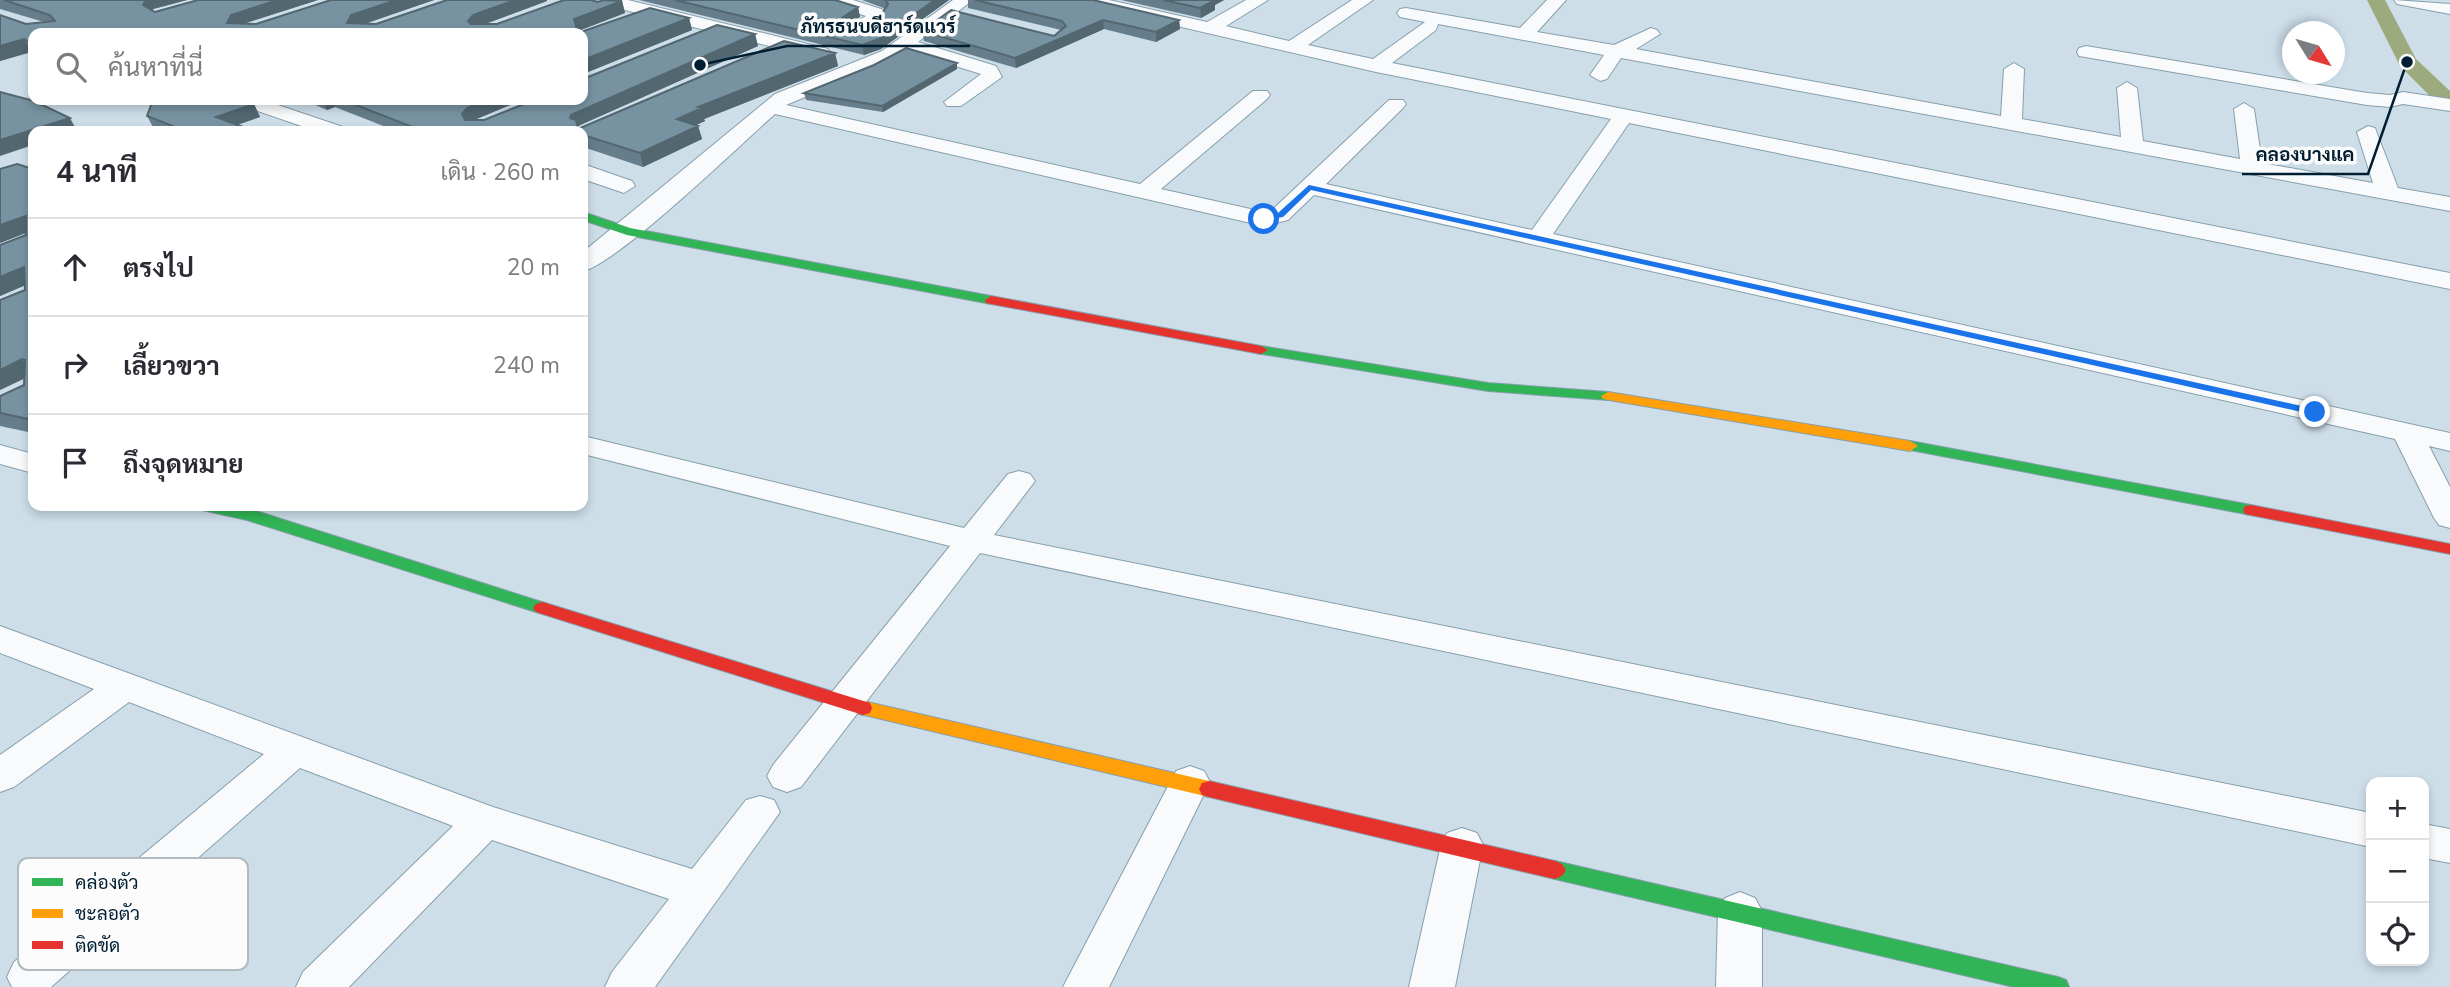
<!DOCTYPE html>
<html lang="th">
<meta charset="utf-8">
<style>
:root{--surface:#fff;--page:#f7f7f7;--text:#2b2b33;--muted:#7c7c81;--line:#e1e1e2}
body{margin:0;font-family:"Nunito Sans",Sarabun,sans-serif;background:var(--page);color:var(--text)}
.controls{position:absolute;right:21px;bottom:21px;display:grid;overflow:hidden;border-radius:14px;box-shadow:0 4px 10px #0003}
.controls button{width:63px;height:63px;display:grid;place-items:center;padding:0;border:0;border-bottom:2px solid var(--line);background:var(--surface);color:var(--text);font:35px sans-serif}
.compass{position:absolute;left:2282px;top:21px;width:63px;height:63px;border-radius:50%;background:var(--surface);box-shadow:0 4px 10px #0003;rotate:127deg}
.stop{position:absolute;width:21px;height:21px;margin:-16px;border:5px solid #1a73e8;border-radius:50%;background:#fff}
.stop.end{background:#1a73e8;border-color:#fff;box-shadow:0 2px 7px #0008}
.list{margin:0;padding:0;list-style:none}
h2{display:flex;justify-content:space-between;align-items:center;height:91px;margin:0;padding:0 28px;font-size:30px}
h2 small{font-size:23px;font-weight:400;color:var(--muted)}
.list li{display:grid;grid-template-columns:46px 1fr auto;gap:21px;align-items:center;box-sizing:border-box;height:98px;padding:0 28px;border-top:2px solid var(--line)}
.list b{display:block;font-size:26px;white-space:nowrap}
.list em{font-size:23px;font-style:normal;color:var(--muted)}
.icon{flex:none;width:38px;height:38px;fill:none;stroke:currentColor;stroke-width:2;stroke-linecap:round;stroke-linejoin:round}
.map{position:relative;flex:none;width:2450px;height:987px;overflow:hidden}
.search{position:absolute;background:var(--surface);box-shadow:0 4px 10px #0003;left:28px;top:28px;width:560px;height:77px;display:flex;align-items:center;gap:18px;box-sizing:border-box;padding:0 24px;border-radius:14px;color:var(--muted);font-size:26px}
.panel{position:absolute;background:var(--surface);box-shadow:0 4px 10px #0003;left:28px;top:126px;width:560px;height:385px;border-radius:14px}
.map>svg:first-child{display:block}
</style>
<div class="map">
<svg width="2450" height="987" viewBox="0 0 2450 987">
<rect width="100%" height="100%" fill="#cddee9"/>
<g fill="none" stroke-linecap="round" stroke-linejoin="round">
<!-- canal -->
<path fill="#9caa7e" fill-rule="evenodd" d="M 2367,0 L 2385,0 L 2416,59 L 2450,91 L 2450,109 L 2442,108 L 2400,66 Z"/>
<!-- street casing -->
<g stroke="#869fac" stroke-width="2">
<path id="street" d="M 598,0 L 628,0 L 828,49 L 830,53 L 821,59 L 601,4 Z
M 826,0 L 853,0 L 884,10 L 887,14 L 882,22 L 855,33 L 846,28 L 866,16 L 829,4 Z
M 953,0 L 973,0 L 918,42 L 996,66 L 1002,77 L 961,106 L 947,106 L 944,102 L 981,74 L 907,51 L 896,59 L 786,105 L 1140,184 L 1253,91 L 1267,91 L 1270,95 L 1267,99 L 1161,189 L 1264,212 L 1272,210 L 1389,100 L 1403,100 L 1406,104 L 1403,108 L 1326,184 L 1532,230 L 1611,119 L 1376,72 L 1086,5 L 1077,0 L 1109,0 L 1207,22 L 1246,0 L 1268,0 L 1226,26 L 1289,41 L 1352,0 L 1373,0 L 1308,45 L 1373,59 L 1425,22 L 1400,17 L 1397,13 L 1400,9 L 1406,8 L 1520,28 L 1547,0 L 1566,0 L 1537,32 L 1614,45 L 1651,28 L 1657,30 L 1660,34 L 1636,49 L 2001,116 L 2004,69 L 2014,63 L 2024,69 L 2022,119 L 2121,137 L 2117,88 L 2127,82 L 2137,88 L 2143,141 L 2240,159 L 2234,109 L 2244,103 L 2254,109 L 2262,163 L 2373,183 L 2357,132 L 2368,126 L 2375,128 L 2398,188 L 2450,197 L 2450,211 L 1621,58 L 1607,79 L 1600,81 L 1590,75 L 1604,55 L 1438,24 L 1436,30 L 1392,63 L 2450,273 L 2450,289 L 1629,123 L 1553,234 L 2450,433 L 2450,451 L 2429,446 L 2450,487 L 2450,528 L 2439,525 L 2434,518 L 2395,439 L 1314,195 L 1288,220 L 1264,226 L 775,114 C 741,144 617,264 583,271 L 583,252 L 775,94 L 882,51 Z
M 2394,0 L 2450,4 L 2450,14 L 2397,4 Z
M 2086,46 L 2367,93 L 2390,95 L 2403,92 L 2450,99 L 2450,111 L 2403,104 L 2390,107 L 2367,105 L 2079,56 L 2077,52 L 2079,48 Z
M 234,100 L 263,100 L 343,127 L 347,131 L 316,131 L 237,104 Z
M 583,164 L 632,181 L 635,186 L 624,193 L 583,179 Z
M 583,436 L 964,528 L 1008,474 L 1019,471 L 1030,474 L 1035,481 L 994,535 L 2371,813 L 2371,847 L 980,553 L 801,787 L 787,792 L 773,787 L 767,776 L 773,765 L 950,546 L 583,454 Z
M 0,445 L 33,454 L 33,473 L 0,464 Z
M 0,626 L 493,807 L 692,869 L 746,800 L 760,796 L 774,800 L 780,812 L 655,987 L 605,987 L 612,972 L 669,899 L 492,840 L 349,987 L 296,987 L 303,972 L 453,826 L 300,768 L 51,987 L 12,987 L 7,977 L 14,962 L 264,754 L 129,702 L 14,787 L 0,792 L 0,755 L 94,689 L 0,653 Z
M 1190,766 L 1204,771 L 1210,782 L 1109,987 L 1063,987 L 1176,771 Z
M 2424,824 L 2450,829 L 2450,863 L 2424,858 Z
M 1462,828 L 1477,833 L 1483,845 L 1455,987 L 1409,987 L 1441,845 L 1447,833 Z
M 1740,892 L 1755,898 L 1762,911 L 1762,987 L 1716,987 L 1718,911 L 1725,898 Z"/>
</g>
<!-- fast casing -->
<g stroke="#869fac" stroke-width="2">
<path id="fast" d="M 583,212 L 630,228 L 991,296 L 997,300 L 991,304 L 627,235 L 583,220 Z
M 1261,346 L 1488,383 L 1608,392 L 1615,396 L 1608,400 L 1488,391 L 1256,353 L 1254,350 Z
M 1910,441 L 2251,505 L 2259,510 L 2251,515 L 1905,449 L 1902,446 Z
M 200,506 L 231,506 L 256,511 L 548,604 L 551,608 L 548,612 L 536,612 L 247,520 L 202,510 Z
M 1555,861 L 2058,977 L 2066,980 L 2069,987 L 2014,987 L 1555,879 L 1548,876 L 1544,870 L 1548,864 Z"/>
</g>
<!-- slow casing -->
<g stroke="#869fac" stroke-width="2">
<path id="slow" d="M 1608,392 L 1910,441 L 1918,446 L 1910,451 L 1603,399 L 1601,396 Z
M 863,701 L 1209,781 L 1216,783 L 1219,789 L 1216,795 L 1209,797 L 856,713 L 854,708 L 856,703 Z"/>
</g>
<!-- jam casing -->
<g stroke="#869fac" stroke-width="2">
<path id="jam" d="M 991,296 L 1261,346 L 1268,350 L 1261,354 L 986,303 L 985,300 Z
M 2251,505 L 2450,544 L 2450,554 L 2245,514 L 2243,510 L 2245,506 Z
M 542,602 L 870,703 L 872,708 L 870,713 L 863,715 L 536,612 L 533,608 L 536,604 Z
M 1209,781 L 1555,861 L 1562,864 L 1566,870 L 1562,876 L 1555,879 L 1209,797 L 1202,795 L 1199,789 L 1202,783 Z"/>
</g>
<!-- street -->
<use href="#street" fill="#f8fafc" fill-rule="evenodd"/>
<!-- fast -->
<use href="#fast" fill="#30b455" fill-rule="evenodd"/>
<!-- slow -->
<use href="#slow" fill="#ff9f0a" fill-rule="evenodd"/>
<!-- jam -->
<use href="#jam" fill="#e5322d" fill-rule="evenodd"/>
</g>
<!-- wall -->
<path fill="#667e8b" d="M 0,0 L 187,0 L 153,9 L 153,11 L 155,12 L 318,0 L 246,23 L 256,24 L 331,0 L 434,0 L 365,23 L 376,24 L 547,1 L 485,24 L 497,24 L 598,2 L 622,1 L 625,13 L 578,31 L 579,33 L 689,18 L 692,30 L 583,74 L 33,33 L 33,53 L 31,52 L 0,61 L 0,15 L 26,24 L 44,22 L 0,9 Z
M 639,0 L 835,0 L 858,7 L 860,17 L 849,23 L 852,26 L 881,15 L 886,9 L 862,0 L 949,0 L 881,49 L 864,55 Z
M 968,0 L 1093,0 L 1179,20 L 1180,29 L 1156,42 L 1104,29 L 1016,68 L 924,41 L 922,31 L 1054,36 L 1061,30 L 968,8 Z
M 1121,0 L 1224,0 L 1215,5 L 1215,10 L 1201,18 Z
M 755,34 L 758,46 L 578,126 L 579,129 L 835,53 L 838,66 L 704,119 L 705,121 L 696,125 L 698,126 L 702,139 L 643,167 L 583,147 L 583,131 L 396,131 L 335,107 L 327,110 L 308,102 L 294,104 L 282,100 L 522,100 L 474,120 L 484,120 Z
M 957,69 L 883,112 L 806,100 L 804,93 Z
M 180,104 L 254,104 L 260,117 L 237,125 L 254,131 L 160,131 L 154,129 L 147,116 Z
M 0,169 L 33,169 L 33,433 L 0,426 L 0,396 L 24,385 L 24,378 L 0,390 L 25,290 L 25,285 L 0,296 L 0,245 L 26,235 L 26,233 L 0,243 Z"/>
<!-- shaded-wall -->
<path fill="#536771" d="M 146,0 L 187,0 L 153,9 L 148,17 L 143,5 Z
M 278,0 L 318,0 L 236,26 L 227,23 L 231,15 Z
M 396,0 L 434,0 L 356,27 L 347,23 L 351,15 Z
M 515,0 L 547,0 L 547,1 L 477,27 L 472,33 L 468,21 L 473,15 Z
M 935,0 L 949,0 L 881,49 L 864,55 L 862,45 Z
M 1209,0 L 1224,0 L 1215,5 L 1215,10 L 1201,18 L 1200,8 Z
M 622,1 L 625,13 L 578,31 L 578,33 L 574,19 Z
M 858,7 L 860,17 L 844,27 L 842,18 Z
M 689,18 L 692,30 L 583,74 L 583,60 Z
M 1103,20 L 1104,29 L 1016,68 L 1015,58 Z
M 1179,20 L 1180,29 L 1156,42 L 1156,32 Z
M 755,34 L 758,46 L 578,126 L 580,131 L 570,118 L 571,115 Z
M 24,39 L 31,52 L 0,61 L 0,46 Z
M 835,53 L 838,66 L 704,119 L 705,121 L 680,132 L 677,119 L 698,107 Z
M 957,63 L 957,69 L 883,112 L 882,106 Z
M 292,100 L 307,100 L 308,102 L 294,104 Z
M 323,100 L 332,100 L 335,107 L 327,110 Z
M 487,100 L 522,100 L 472,121 L 466,127 L 462,114 L 467,108 Z
M 254,104 L 260,117 L 222,130 L 216,117 Z
M 70,118 L 77,131 L 33,131 L 33,145 L 0,156 L 0,140 Z
M 698,126 L 702,139 L 643,167 L 640,153 Z
M 26,216 L 33,230 L 0,243 L 0,225 Z
M 24,267 L 33,282 L 0,296 L 0,277 Z
M 22,359 L 32,375 L 0,390 L 0,370 Z"/>
<!-- building -->
<path fill="#7793a2" stroke="#536771" stroke-width="2" d="M 4,0 L 146,0 L 143,5 L 155,12 L 198,0 L 278,0 L 231,15 L 227,23 L 256,24 L 331,0 L 396,0 L 351,15 L 347,23 L 376,24 L 447,0 L 515,0 L 473,15 L 468,21 L 471,24 L 497,24 L 564,0 L 591,0 L 598,2 L 603,0 L 622,1 L 574,19 L 578,33 L 650,8 L 689,18 L 583,60 L 583,33 L 33,33 L 33,44 L 24,39 L 0,46 L 0,15 L 26,24 L 55,21 L 50,15 Z
M 675,0 L 835,0 L 858,7 L 842,18 L 852,26 L 881,15 L 888,4 L 885,0 L 935,0 L 879,39 L 862,45 Z
M 975,0 L 1093,0 L 1179,20 L 1156,32 L 1103,20 L 1015,58 L 922,31 L 951,10 L 1054,36 L 1066,26 L 1062,21 Z
M 1163,0 L 1215,0 L 1200,8 Z
M 717,25 L 755,34 L 571,115 L 570,118 L 576,120 L 578,129 L 784,41 L 835,53 L 698,107 L 702,108 L 677,119 L 698,126 L 640,153 L 583,135 L 583,131 L 570,131 L 558,128 L 550,131 L 397,131 L 410,126 L 343,100 L 487,100 L 467,108 L 462,114 L 465,120 L 484,120 L 534,100 L 583,100 L 583,79 Z
M 906,48 L 957,63 L 882,106 L 804,93 L 874,65 Z
M 0,92 L 34,101 L 70,118 L 0,140 Z
M 153,100 L 167,100 L 180,104 L 195,100 L 246,100 L 254,104 L 216,117 L 254,131 L 185,131 L 147,116 Z
M 17,164 L 33,169 L 33,420 L 0,413 L 0,396 L 24,385 L 25,360 L 22,359 L 0,370 L 0,300 L 25,290 L 24,267 L 0,277 L 0,245 L 26,235 L 26,216 L 0,225 L 0,169 Z"/>
<!-- route -->
<path fill="#1a73e8" d="M 1309,185 L 2315,409 L 2320,412 L 2315,415 L 1311,190 L 1283,217 L 1261,221 L 1261,217 L 1278,213 Z"/>
<!-- legend -->
<rect x="18" y="858" width="230" height="112" rx="10" fill="#fcfcfc" stroke="#b0babf" stroke-width="2"/>
<rect x="32" y="878" width="31" height="8" fill="#30b455"/>
<rect x="32" y="909" width="31" height="9" fill="#ff9f0a"/>
<rect x="32" y="941" width="31" height="8" fill="#e5322d"/>
<g font-size="19" fill="#001f32">
<text x="75" y="889">คล่องตัว</text>
<text x="75" y="920">ชะลอตัว</text>
<text x="75" y="952">ติดขัด</text>
</g>
<!-- callouts -->
<path fill="none" stroke="#001f32" stroke-width="2.5" d="M700 65L787 46H970M2407 62L2368 174H2242"/>
<g fill="#001f32" stroke="#fcfcfc" stroke-width="2.5">
<circle cx="700" cy="65" r="7"/>
<circle cx="2407" cy="62" r="7"/>
</g>
<g font-size="19" text-anchor="middle" font-weight="bold" fill="#001f32" stroke="#fcfcfc" stroke-width="7" stroke-linejoin="round" paint-order="stroke">
<text x="878" y="33">ภัทรธนบดีฮาร์ดแวร์</text>
<text x="2305" y="161">คลองบางแค</text>
</g>
</svg>
<div class="controls">
<button>+</button>
<button>−</button>
<button><svg class="icon" aria-label="locate" viewBox="0 0 24 24"><circle cx="12" cy="12" r="6"/><path d="M12 2v4M12 18v4M2 12h4M18 12h4"/></svg></button>
</div>
<svg class="compass" viewBox="-18 -18 36 36"><path d="M0-13l5 13h-10z" fill="#e53935"/><path d="M0 13l5-13h-10z" fill="#7c7c81"/></svg>
<div class="stop" style="left:1264px;top:219px"></div>
<div class="stop end" style="left:2315px;top:412px"></div>
<div class="search"><svg class="icon" aria-label="search" viewBox="0 0 24 24"><circle cx="10" cy="10" r="6"/><path d="M15 15l6 6"/></svg>ค้นหาที่นี่</div>
<section class="panel">
<h2>4 นาที<small>เดิน · 260 m</small></h2>
<ul class="list">
<li><svg class="icon" aria-label="ahead" viewBox="0 0 24 24"><path d="M12 20V5M6 11l6-6 6 6"/></svg><div><b>ตรงไป</b></div><em>20 m</em></li>
<li><svg class="icon" aria-label="right" viewBox="0 0 24 24"><path d="M7 20v-9h11M14 6l5 5-5 5"/></svg><div><b>เลี้ยวขวา</b></div><em>240 m</em></li>
<li><svg class="icon" aria-label="arrive" viewBox="0 0 24 24"><path d="M6 21V4h12l-3 4 3 4H6"/></svg><div><b>ถึงจุดหมาย</b></div></li>
</ul>
</section>
</div>
